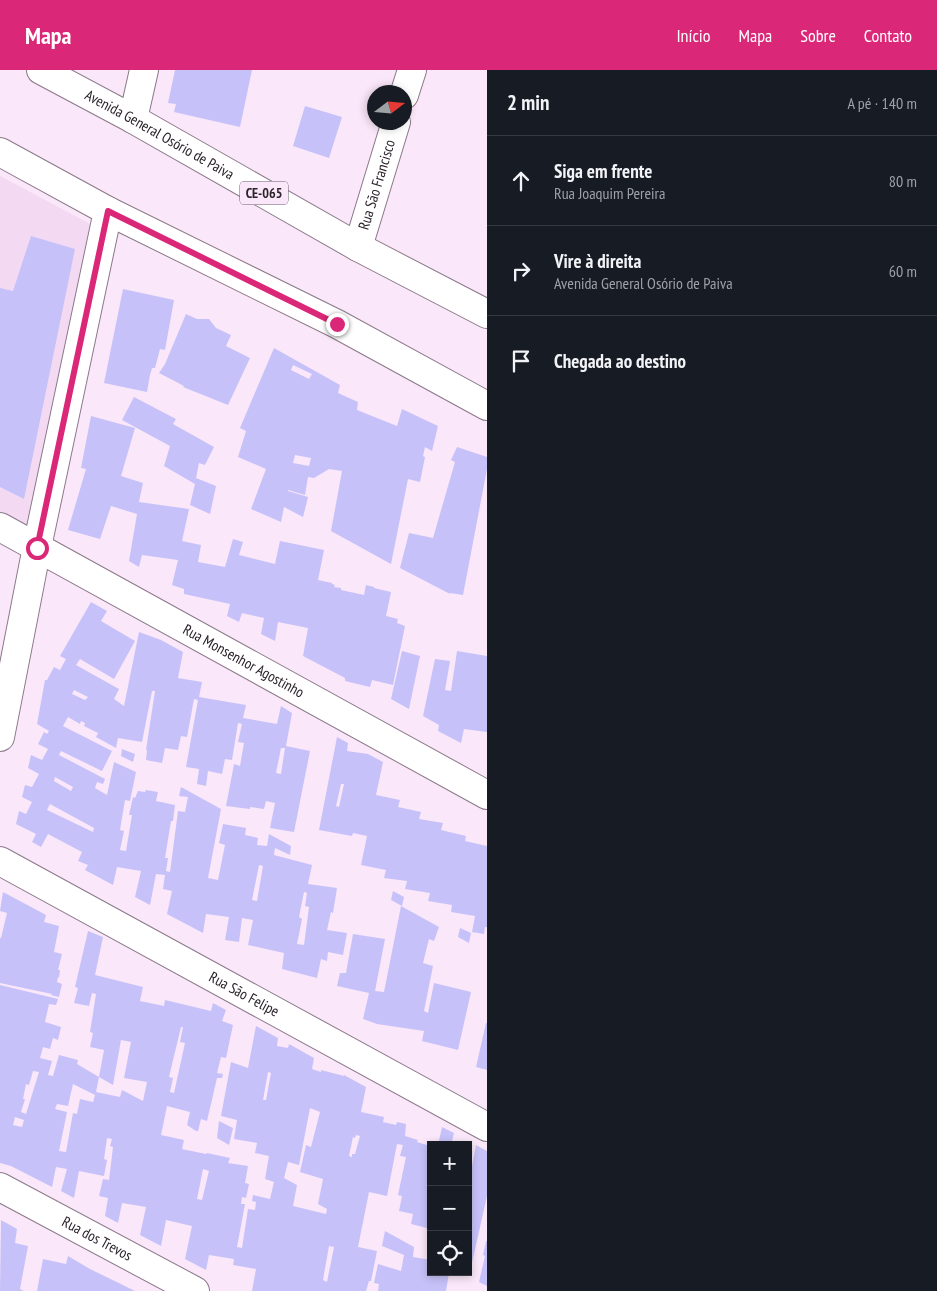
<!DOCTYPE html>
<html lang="pt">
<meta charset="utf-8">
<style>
:root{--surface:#171b24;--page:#20242c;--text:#f1f3f6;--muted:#9ea1a6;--line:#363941;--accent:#db2777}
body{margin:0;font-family:"PT Sans Narrow",sans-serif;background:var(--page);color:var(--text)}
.controls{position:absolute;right:15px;bottom:15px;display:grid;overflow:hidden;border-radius:0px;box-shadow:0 2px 8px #0003}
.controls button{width:45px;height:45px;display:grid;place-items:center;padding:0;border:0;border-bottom:1px solid var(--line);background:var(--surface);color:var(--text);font:25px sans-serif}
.compass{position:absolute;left:367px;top:15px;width:45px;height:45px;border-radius:50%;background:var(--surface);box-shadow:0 2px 8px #0003;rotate:74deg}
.stop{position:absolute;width:15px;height:15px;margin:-11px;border:4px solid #db2777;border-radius:50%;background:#fff}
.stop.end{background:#db2777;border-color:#fff;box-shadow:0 1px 5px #0008}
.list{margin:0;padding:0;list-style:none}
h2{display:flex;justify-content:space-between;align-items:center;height:65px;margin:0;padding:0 20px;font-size:21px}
h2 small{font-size:16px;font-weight:400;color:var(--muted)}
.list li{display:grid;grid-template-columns:32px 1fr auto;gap:15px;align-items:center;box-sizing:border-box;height:90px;padding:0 20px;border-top:1px solid var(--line)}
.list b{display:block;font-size:19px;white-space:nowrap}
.list p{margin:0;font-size:16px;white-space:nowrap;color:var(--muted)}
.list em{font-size:16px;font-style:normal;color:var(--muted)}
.icon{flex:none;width:28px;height:28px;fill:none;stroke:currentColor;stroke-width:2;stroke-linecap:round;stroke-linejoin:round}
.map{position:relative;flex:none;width:487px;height:1221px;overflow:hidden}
header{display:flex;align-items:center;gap:30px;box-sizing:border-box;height:70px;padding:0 25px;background:var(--accent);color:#fff}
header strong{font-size:24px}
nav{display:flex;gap:28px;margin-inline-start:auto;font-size:18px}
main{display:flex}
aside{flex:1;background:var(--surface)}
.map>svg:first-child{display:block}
</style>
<header>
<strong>Mapa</strong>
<nav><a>Início</a><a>Mapa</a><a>Sobre</a><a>Contato</a></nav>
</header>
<main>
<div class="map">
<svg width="487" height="1221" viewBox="0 0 487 1221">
<rect width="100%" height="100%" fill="#fae7f9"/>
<!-- built -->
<path fill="#f3daf2" d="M 0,106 L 92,155 L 27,457 L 0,443 Z"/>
<!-- building -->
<path fill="#c6c2f9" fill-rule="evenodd" d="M 175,0 L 252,0 L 240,57 L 174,42 L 176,34 L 168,33 Z
M 305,36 L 342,47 L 329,88 L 293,76 Z
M 31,166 L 75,179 L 24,429 L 0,417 L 0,218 L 13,221 Z
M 123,219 L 174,230 L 165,280 L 160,279 L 155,298 L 152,298 L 150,305 L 147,322 L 104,313 Z
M 186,244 L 197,249 L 209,249 L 216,258 L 231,265 L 226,276 L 250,288 L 228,335 L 183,317 L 184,316 L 159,303 L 165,294 Z
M 274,278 L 340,315 L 338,323 L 358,332 L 357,340 L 397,356 L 402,339 L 438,356 L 432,381 L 425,377 L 423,386 L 425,387 L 420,412 L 408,409 L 391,494 L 331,461 L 342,401 L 329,399 L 314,408 L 308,407 L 305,425 L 288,420 L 288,421 L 308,427 L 303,447 L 284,437 L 281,452 L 251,439 L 266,399 L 238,387 L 246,361 L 240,358 ZM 293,295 L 312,304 L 309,309 L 291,300 ZM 295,385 L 311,388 L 309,396 L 293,393 Z
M 134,327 L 176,349 L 173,354 L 214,377 L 205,395 L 199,393 L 196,408 L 216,416 L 210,444 L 190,435 L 195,414 L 164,396 L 170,376 L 122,350 Z
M 91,346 L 135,358 L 121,406 L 143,413 L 139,432 L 189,439 L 182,471 L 201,475 L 198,492 L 225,497 L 233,469 L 243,472 L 239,485 L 275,494 L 280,471 L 324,480 L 318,510 L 332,513 L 332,514 L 335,515 L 334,517 L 341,518 L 341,520 L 364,525 L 366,515 L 374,517 L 374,518 L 391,522 L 386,546 L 398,549 L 397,553 L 405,556 L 393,615 L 372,610 L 370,617 L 345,611 L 345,608 L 303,586 L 308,558 L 278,552 L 275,571 L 261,564 L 264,548 L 242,543 L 239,552 L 227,546 L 230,534 L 184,524 L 184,519 L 172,515 L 178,490 L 142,485 L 139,497 L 129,491 L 137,444 L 111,436 L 100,469 L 68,460 L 86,399 L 81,398 Z
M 457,377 L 487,387 L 487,399 L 463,525 L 450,523 L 450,524 L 400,498 L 409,463 L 433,468 L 455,392 L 451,390 Z
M 91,532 L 107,541 L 101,551 L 135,571 L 114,609 L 80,589 L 76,595 L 119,619 L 114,629 L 124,636 L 139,562 L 161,570 L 183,582 L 178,608 L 202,612 L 199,627 L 246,635 L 243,648 L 277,654 L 281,636 L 292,643 L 286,676 L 310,681 L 294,762 L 270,758 L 275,733 L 266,731 L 264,739 L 250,737 L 250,739 L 226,736 L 234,694 L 240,696 L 244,673 L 238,672 L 242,654 L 238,653 L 232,690 L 225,689 L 222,704 L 208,701 L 206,716 L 197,714 L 199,699 L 186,697 L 198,630 L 194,629 L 187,667 L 181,666 L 178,680 L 165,678 L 162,693 L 146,690 L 147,680 L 146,680 L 155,621 L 152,621 L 142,672 L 118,668 L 116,678 L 96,667 L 98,663 L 84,656 L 85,653 L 81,651 L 80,654 L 68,647 L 63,656 L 112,681 L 102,701 L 61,681 L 59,685 L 105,709 L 103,714 L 97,712 L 95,718 L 107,725 L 114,692 L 136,702 L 130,731 L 125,730 L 120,760 L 124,761 L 120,780 L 126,781 L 132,745 L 129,745 L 133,727 L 135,728 L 138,721 L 145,722 L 146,720 L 158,722 L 156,731 L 175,735 L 173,751 L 171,751 L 165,788 L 168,788 L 166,801 L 170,802 L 178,741 L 185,742 L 188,727 L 179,726 L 181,717 L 221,739 L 208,808 L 218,810 L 225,775 L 219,773 L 223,754 L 246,758 L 245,765 L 258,768 L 257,775 L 267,776 L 269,764 L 291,776 L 290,785 L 275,778 L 274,785 L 312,795 L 308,814 L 337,818 L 333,843 L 331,842 L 327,860 L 347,863 L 343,885 L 328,882 L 327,891 L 321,889 L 317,908 L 282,899 L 284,883 L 248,875 L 253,850 L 242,848 L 239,872 L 225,870 L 229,847 L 206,844 L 203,863 L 167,844 L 172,821 L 163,819 L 165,805 L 156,804 L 150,835 L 135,827 L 141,801 L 117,797 L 113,815 L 85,800 L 88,795 L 78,791 L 82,782 L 48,764 L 41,777 L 32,772 L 36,764 L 16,754 L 19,741 L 26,744 L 32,732 L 22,727 L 25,715 L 32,717 L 39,704 L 28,698 L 31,685 L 42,690 L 48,679 L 38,674 L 44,662 L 47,664 L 49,661 L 37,654 L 45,610 L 47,610 L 54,597 L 60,600 L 66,589 L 60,586 ZM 74,620 L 88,627 L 85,630 L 72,624 ZM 281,678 L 285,678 L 281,704 L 276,703 ZM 55,707 L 73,717 L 71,721 L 54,711 ZM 50,734 L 94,758 L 93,762 L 47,740 ZM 259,795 L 263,796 L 257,831 L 252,830 ZM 304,822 L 307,823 L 305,836 L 309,837 L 304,875 L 297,874 L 302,849 L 299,847 Z
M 402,581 L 420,586 L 409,639 L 391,629 Z
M 457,581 L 487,586 L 487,662 L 464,659 L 461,673 L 438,661 L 439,655 L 423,646 L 435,589 L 450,591 L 445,620 L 451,621 Z
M 337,667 L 348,673 L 347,681 L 368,684 L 383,692 L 376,725 L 400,730 L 398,737 L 421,742 L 419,749 L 443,753 L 441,760 L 466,766 L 465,771 L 487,776 L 487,857 L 485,857 L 484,864 L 472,862 L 475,846 L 451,842 L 452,835 L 428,831 L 430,823 L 405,819 L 407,811 L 384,808 L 386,800 L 361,795 L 367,766 L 353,763 L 352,766 L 319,760 ZM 341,714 L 344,714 L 339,737 L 336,736 Z
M 122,679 L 135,684 L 133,692 L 121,686 Z
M 393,821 L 404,827 L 402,836 L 391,830 Z
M 3,822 L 46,845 L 44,852 L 59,856 L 54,882 L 62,884 L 58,900 L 60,900 L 59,908 L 58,907 L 57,912 L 62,914 L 59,927 L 51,925 L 52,924 L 0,913 L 0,868 L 1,868 L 7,843 L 0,841 Z
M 401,836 L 439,857 L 434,871 L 429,869 L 423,893 L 433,896 L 424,941 L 428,943 L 434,913 L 471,922 L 458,980 L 422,971 L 424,961 L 377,954 L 363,949 L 369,923 L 337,916 L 340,903 L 346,903 L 353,864 L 385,869 L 375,921 L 384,922 Z
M 460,858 L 471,863 L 469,873 L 458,867 Z
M 88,861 L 103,867 L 95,905 L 143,917 L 140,931 L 164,936 L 165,930 L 211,941 L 213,933 L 226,940 L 222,951 L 233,955 L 226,988 L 221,987 L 217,1003 L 223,1004 L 222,1008 L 217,1008 L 207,1051 L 201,1049 L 198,1061 L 196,1061 L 187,1055 L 190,1042 L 167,1036 L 161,1065 L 184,1070 L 182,1079 L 206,1084 L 207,1083 L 230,1088 L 228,1093 L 248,1096 L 245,1113 L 249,1114 L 246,1128 L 242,1127 L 241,1134 L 245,1134 L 237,1177 L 242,1178 L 248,1139 L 255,1140 L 256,1132 L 252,1131 L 253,1125 L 270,1129 L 274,1112 L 265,1109 L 269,1086 L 255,1083 L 257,1073 L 234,1069 L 237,1050 L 221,1046 L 231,992 L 248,998 L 256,956 L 278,968 L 277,976 L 288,978 L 289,974 L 314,988 L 312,999 L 321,1002 L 321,1000 L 344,1006 L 344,1005 L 366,1017 L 361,1042 L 384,1047 L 383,1052 L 396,1055 L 397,1052 L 406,1054 L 405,1066 L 418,1070 L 417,1072 L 427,1075 L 428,1073 L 431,1074 L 431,1159 L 411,1154 L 413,1144 L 399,1141 L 402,1126 L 398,1125 L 406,1087 L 400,1086 L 403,1075 L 397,1074 L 387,1126 L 369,1122 L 358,1177 L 377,1181 L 371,1211 L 369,1211 L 366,1221 L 252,1221 L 256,1199 L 233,1195 L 234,1189 L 209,1185 L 206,1200 L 185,1189 L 192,1156 L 166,1150 L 161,1176 L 140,1165 L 146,1137 L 122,1133 L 118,1153 L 105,1146 L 108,1128 L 99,1126 L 103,1109 L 109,1110 L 113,1077 L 110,1076 L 112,1069 L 107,1068 L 104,1089 L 107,1090 L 104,1106 L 79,1101 L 74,1128 L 61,1121 L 67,1099 L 56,1097 L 52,1117 L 11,1096 L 0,1093 L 0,915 L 58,929 L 56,935 L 49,934 L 45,952 L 61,957 L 58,970 L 53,968 L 50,979 L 43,977 L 40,988 L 52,991 L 48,1005 L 53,1006 L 59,985 L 78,990 L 77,994 L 99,1007 L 96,1022 L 120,1027 L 122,1020 L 143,1031 L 147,1012 L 124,1008 L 131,972 L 121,970 L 113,1015 L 99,1007 L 104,980 L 90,977 L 93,963 L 90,962 L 96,924 L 92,923 L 89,936 L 74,933 L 78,918 L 75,917 ZM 181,957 L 183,957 L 180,972 L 185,973 L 174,1023 L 170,1022 L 173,1008 L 169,1007 ZM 33,1001 L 39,1002 L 26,1044 L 21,1042 L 25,1029 L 23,1029 L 26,1014 L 29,1015 ZM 268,1002 L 271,1003 L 266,1030 L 263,1030 ZM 73,1014 L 95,1025 L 93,1032 L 80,1029 L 77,1044 L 73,1043 L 66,1082 L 59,1081 L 67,1042 L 55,1039 L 57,1034 L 68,1036 ZM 310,1038 L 320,1042 L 311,1077 L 306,1075 L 300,1102 L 323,1109 L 318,1134 L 327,1139 L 326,1144 L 293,1136 L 297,1115 L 284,1108 L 288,1092 L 299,1095 ZM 15,1047 L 24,1050 L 22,1057 L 13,1055 ZM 356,1065 L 360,1066 L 355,1084 L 352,1084 L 352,1087 L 349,1086 L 353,1067 L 355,1068 ZM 203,1099 L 209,1101 L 202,1130 L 197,1129 ZM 329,1176 L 334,1177 L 327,1212 L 323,1210 Z
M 486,953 L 487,953 L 487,1000 L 476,997 Z
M 219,1051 L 233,1058 L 229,1075 L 217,1068 Z
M 442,1057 L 454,1063 L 451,1075 L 438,1075 Z
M 476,1075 L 487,1081 L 487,1126 L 469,1206 L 461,1202 L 468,1202 L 468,1100 L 471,1101 Z
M 1,1150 L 17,1159 L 15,1173 L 28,1176 L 20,1219 L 24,1221 L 0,1221 Z
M 385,1161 L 414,1177 L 413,1187 L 431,1190 L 431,1202 L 449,1203 L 446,1221 L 378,1221 L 379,1214 L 374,1213 L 378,1194 L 401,1201 L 404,1185 L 382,1176 Z
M 486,1171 L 487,1171 L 487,1216 L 479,1212 L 485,1186 L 483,1185 Z
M 68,1186 L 90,1199 L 135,1221 L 37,1221 L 43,1189 L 66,1194 Z"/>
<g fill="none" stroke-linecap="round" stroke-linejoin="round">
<!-- street casing -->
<g stroke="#8a7889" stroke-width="30">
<g id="street">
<path d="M 404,25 L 412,0"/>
<path d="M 133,49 L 144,0"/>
<path id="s1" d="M 358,177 L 396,52"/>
<path id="s2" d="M 0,457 L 487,725"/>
<path d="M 0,667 L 37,477 L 108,141"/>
<path id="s3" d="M 0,791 L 487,1057"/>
<path id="s4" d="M 0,1117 L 195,1221"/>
</g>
</g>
<!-- primary casing -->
<g stroke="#8a7889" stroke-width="30">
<g id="primary">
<path id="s5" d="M 41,0 L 133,49 L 358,177 L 487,244"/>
<path d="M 0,82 L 108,141 L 337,254 L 487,336"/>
</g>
</g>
<!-- street -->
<use href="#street" stroke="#fff" stroke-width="28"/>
<!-- primary -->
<use href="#primary" stroke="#fff" stroke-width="28"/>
</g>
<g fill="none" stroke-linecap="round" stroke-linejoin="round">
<!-- route -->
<path stroke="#db2777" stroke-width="6" d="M 37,478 L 108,141 L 337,254"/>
</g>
<g text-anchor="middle" stroke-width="4" stroke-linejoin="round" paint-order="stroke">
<!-- shield labels -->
<rect fill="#fae7f9" stroke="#685e68" stroke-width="1" x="240" y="111.5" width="48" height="23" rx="4"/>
<g font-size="14" font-weight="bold" fill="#2a232a">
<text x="264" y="128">CE-065</text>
</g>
<!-- street labels -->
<g font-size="15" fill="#2a232a" stroke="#fae7f9">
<text dy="5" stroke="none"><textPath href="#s5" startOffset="135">Avenida General Osório de Paiva</textPath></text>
<text dy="5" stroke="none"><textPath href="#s1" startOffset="65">Rua São Francisco</textPath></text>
<text dy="5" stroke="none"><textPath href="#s2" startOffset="278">Rua Monsenhor Agostinho</textPath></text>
<text dy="5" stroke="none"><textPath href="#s3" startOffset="278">Rua São Felipe</textPath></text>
<text dy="5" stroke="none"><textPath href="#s4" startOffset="110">Rua dos Trevos</textPath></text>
</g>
</g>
</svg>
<div class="controls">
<button>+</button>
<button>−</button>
<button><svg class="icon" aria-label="locate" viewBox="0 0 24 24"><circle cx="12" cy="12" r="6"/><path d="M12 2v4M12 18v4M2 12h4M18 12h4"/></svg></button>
</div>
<svg class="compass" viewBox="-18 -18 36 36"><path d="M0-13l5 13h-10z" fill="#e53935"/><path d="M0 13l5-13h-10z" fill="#9ea1a6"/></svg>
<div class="stop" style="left:37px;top:478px"></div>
<div class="stop end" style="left:337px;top:254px"></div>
</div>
<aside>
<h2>2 min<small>A pé · 140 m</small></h2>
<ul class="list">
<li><svg class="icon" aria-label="ahead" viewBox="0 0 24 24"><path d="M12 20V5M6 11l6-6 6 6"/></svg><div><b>Siga em frente</b><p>Rua Joaquim Pereira</p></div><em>80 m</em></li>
<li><svg class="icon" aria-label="right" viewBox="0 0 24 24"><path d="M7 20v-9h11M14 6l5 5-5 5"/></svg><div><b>Vire à direita</b><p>Avenida General Osório de Paiva</p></div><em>60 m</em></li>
<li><svg class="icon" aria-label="arrive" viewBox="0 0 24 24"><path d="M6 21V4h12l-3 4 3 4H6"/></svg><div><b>Chegada ao destino</b></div></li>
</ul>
</aside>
</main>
